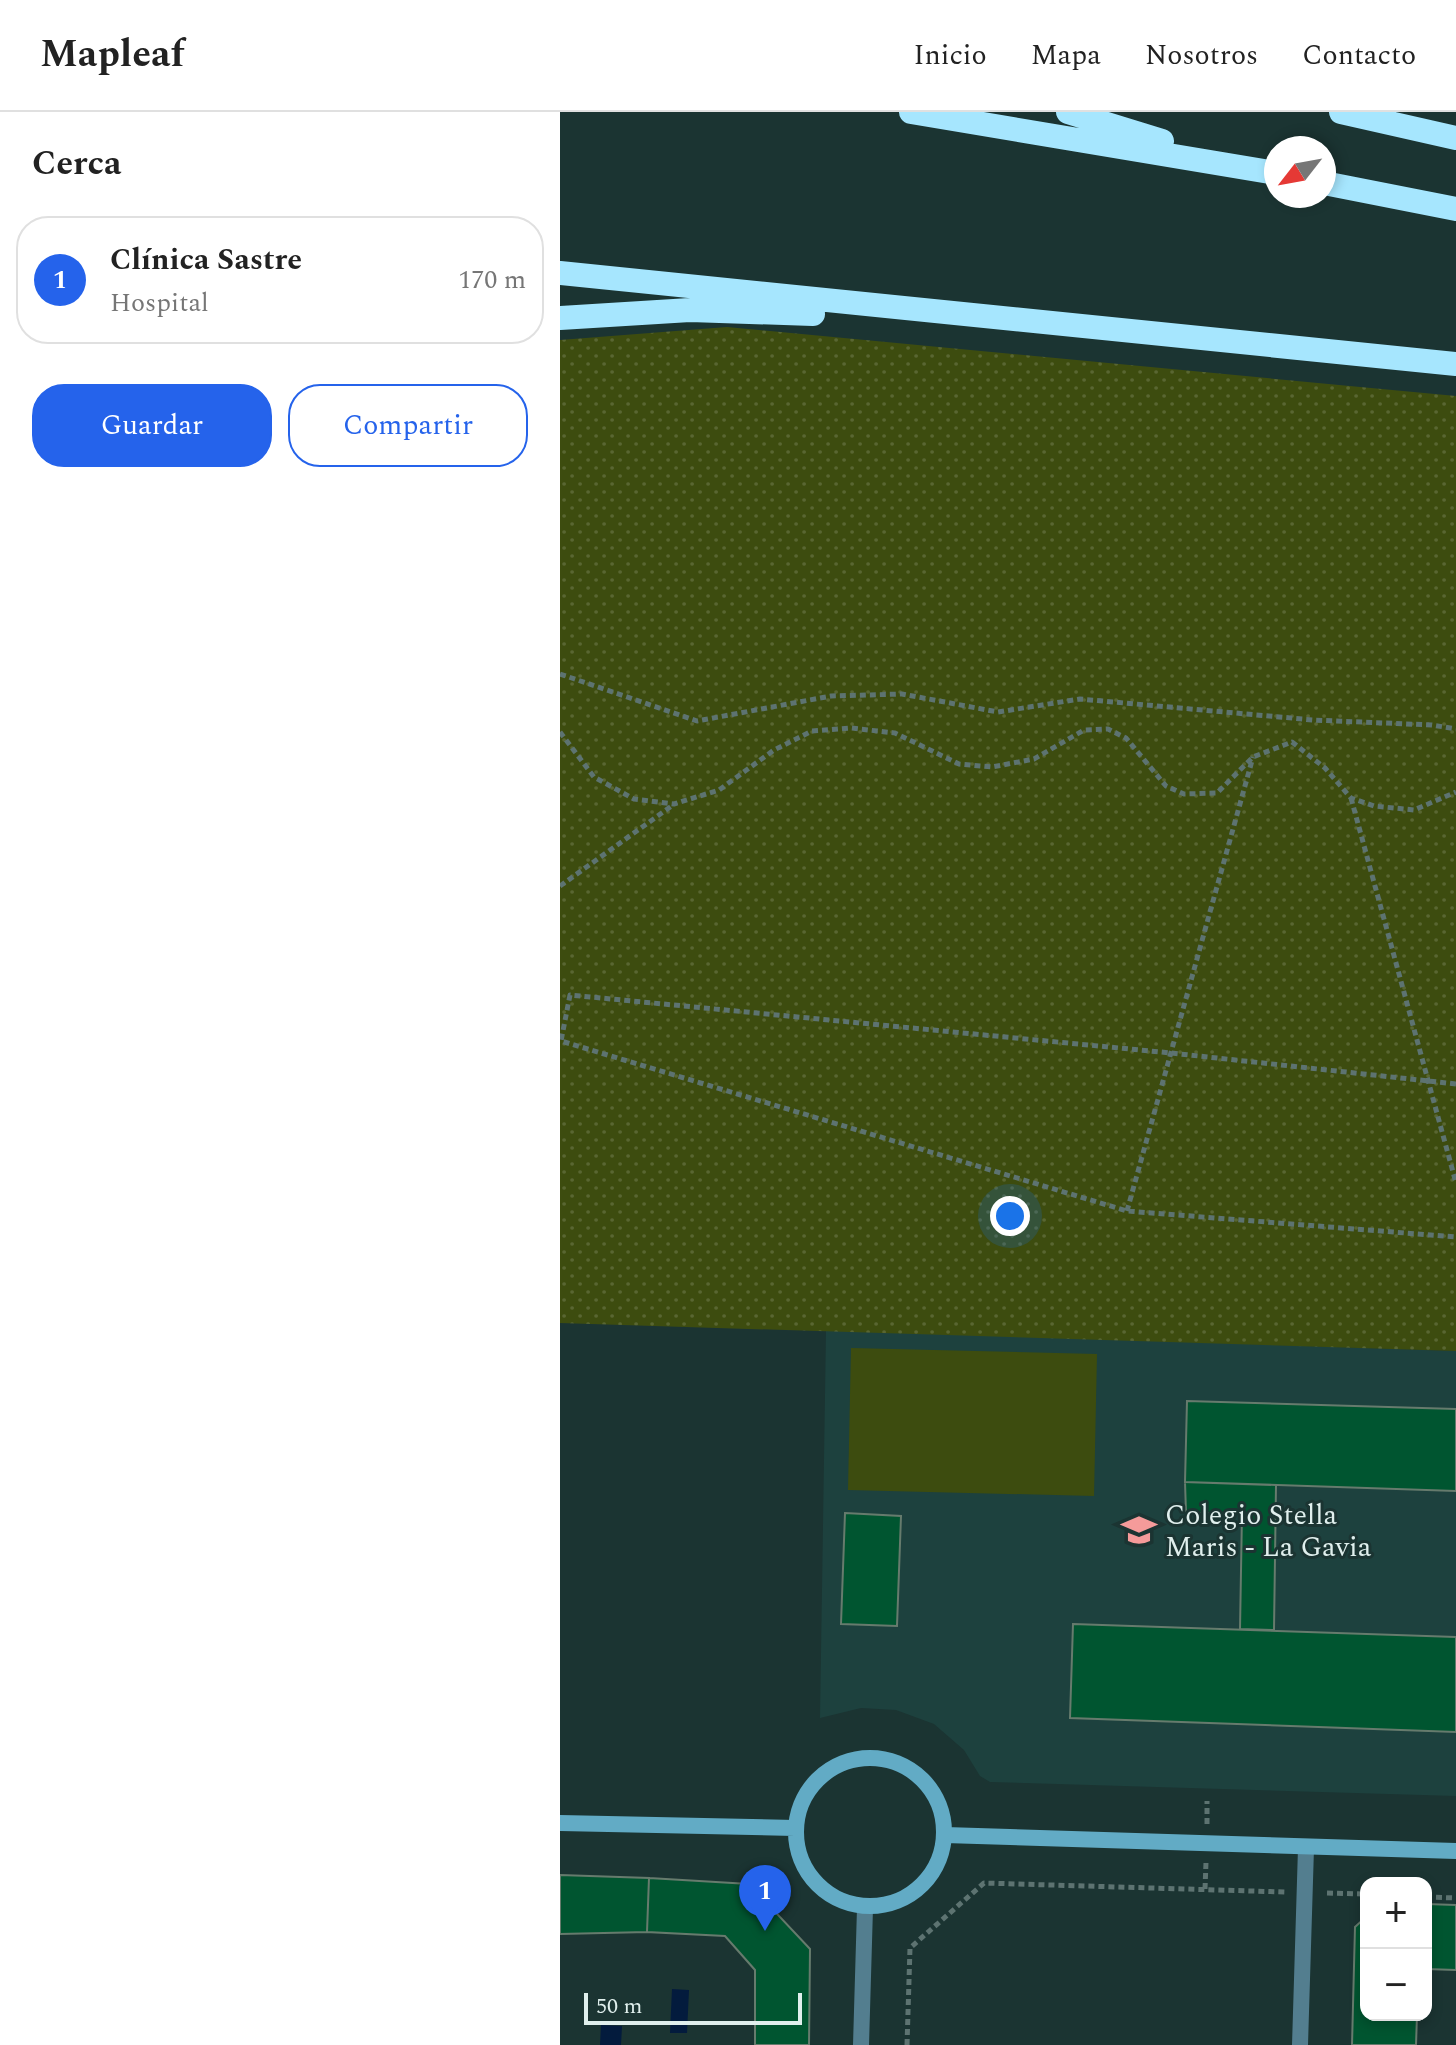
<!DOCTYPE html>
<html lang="es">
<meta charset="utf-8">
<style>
:root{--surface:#fff;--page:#f6f6f6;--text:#222;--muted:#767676;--line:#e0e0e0;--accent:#2563eb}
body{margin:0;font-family:Spectral,serif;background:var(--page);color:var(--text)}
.controls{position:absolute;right:24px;bottom:24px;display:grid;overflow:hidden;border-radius:16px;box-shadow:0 4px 12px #0003}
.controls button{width:72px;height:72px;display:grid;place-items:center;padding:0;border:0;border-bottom:2px solid var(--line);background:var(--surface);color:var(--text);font:40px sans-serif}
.compass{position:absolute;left:704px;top:24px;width:72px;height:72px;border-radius:50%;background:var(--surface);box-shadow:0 4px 12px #0003;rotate:239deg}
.scale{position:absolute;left:24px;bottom:20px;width:218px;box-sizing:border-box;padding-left:8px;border:4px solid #e0efed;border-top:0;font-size:22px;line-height:28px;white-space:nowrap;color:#e0efed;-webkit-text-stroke:6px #1b3432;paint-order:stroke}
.you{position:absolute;left:450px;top:1104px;width:28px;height:28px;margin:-20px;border:6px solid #fff;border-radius:50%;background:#1a73e8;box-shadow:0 0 0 12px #1a73e833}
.badge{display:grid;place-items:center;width:52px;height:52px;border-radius:50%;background:var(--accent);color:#fff;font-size:26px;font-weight:700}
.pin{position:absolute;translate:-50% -66px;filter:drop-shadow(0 2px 4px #0008)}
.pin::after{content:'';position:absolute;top:42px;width:28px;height:24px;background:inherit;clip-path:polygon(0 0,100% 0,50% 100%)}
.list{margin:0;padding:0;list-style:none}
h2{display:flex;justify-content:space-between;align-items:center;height:104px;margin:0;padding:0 32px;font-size:34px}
h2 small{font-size:26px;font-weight:400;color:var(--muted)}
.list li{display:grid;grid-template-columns:52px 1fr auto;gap:24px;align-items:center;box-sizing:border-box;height:128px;margin:0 16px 16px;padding:0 16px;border:2px solid var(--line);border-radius:32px}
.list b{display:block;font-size:30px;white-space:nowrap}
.list p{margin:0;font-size:26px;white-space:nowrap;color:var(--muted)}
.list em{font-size:26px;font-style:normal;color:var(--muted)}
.actions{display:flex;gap:16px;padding:24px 32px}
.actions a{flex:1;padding:18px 0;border:2px solid var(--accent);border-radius:32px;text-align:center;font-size:28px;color:var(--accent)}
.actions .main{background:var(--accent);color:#fff}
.map{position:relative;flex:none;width:896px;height:1933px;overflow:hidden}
header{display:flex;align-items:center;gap:48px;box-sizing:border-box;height:112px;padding:0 40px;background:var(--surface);border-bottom:2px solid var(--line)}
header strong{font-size:38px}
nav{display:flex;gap:44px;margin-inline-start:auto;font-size:28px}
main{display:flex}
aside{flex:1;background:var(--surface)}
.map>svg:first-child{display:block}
</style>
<header>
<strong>Mapleaf</strong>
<nav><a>Inicio</a><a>Mapa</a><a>Nosotros</a><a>Contacto</a></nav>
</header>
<main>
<aside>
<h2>Cerca<small></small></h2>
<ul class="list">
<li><span class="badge">1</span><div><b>Clínica Sastre</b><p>Hospital</p></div><em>170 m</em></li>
</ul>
<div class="actions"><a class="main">Guardar</a><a>Compartir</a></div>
</aside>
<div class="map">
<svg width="896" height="1933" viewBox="0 0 896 1933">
<defs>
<pattern id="park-dots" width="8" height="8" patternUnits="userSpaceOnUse" patternTransform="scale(2)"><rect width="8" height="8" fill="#3d4c0f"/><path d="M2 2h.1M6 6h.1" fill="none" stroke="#596632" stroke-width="1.8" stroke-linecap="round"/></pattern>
</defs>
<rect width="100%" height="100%" fill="#1b3432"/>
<!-- built -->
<path fill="#1d413e" d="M 266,1218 L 896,1239 L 896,1684 L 430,1670 L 420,1664 L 404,1638 L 374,1612 L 336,1598 L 301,1596 L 260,1606 Z"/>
<!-- grass -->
<path fill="#3d4c0f" d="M 291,1236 L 537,1242 L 534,1384 L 288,1378 Z"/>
<!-- park -->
<path fill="url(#park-dots)" d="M 167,215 L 896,284 L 896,1239 L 0,1211 L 0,228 Z"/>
<!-- water -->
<path fill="#031b3d" d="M 112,1877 L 129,1878 L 127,1921 L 110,1921 Z
M 41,1913 L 62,1914 L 61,1933 L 40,1933 Z"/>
<!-- building -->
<path fill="#005530" stroke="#667b6d" stroke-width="2" d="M 627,1289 L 896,1297 L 896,1379 L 625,1370 Z
M 625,1370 L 716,1373 L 714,1518 L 680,1517 L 682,1401 L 626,1401 Z
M 285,1401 L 341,1404 L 337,1514 L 281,1512 Z
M 513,1512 L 896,1525 L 896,1620 L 510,1606 Z
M 0,1763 L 89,1766 L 87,1820 L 0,1822 Z
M 89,1766 L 189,1772 L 250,1837 L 249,1933 L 195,1933 L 195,1858 L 165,1824 L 87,1820 Z
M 866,1792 L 896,1793 L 896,1858 L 866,1857 Z
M 806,1805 L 806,1903 L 857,1903 L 856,1933 L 792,1933 L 795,1815 Z"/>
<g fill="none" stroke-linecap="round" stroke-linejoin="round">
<!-- path -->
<path stroke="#5d7371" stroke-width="5" stroke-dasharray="6 4" stroke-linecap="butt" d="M 0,562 L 137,609 L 271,584 L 342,582 L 438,600 L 520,587 L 753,608 L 872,613 L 896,617
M 0,620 L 34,665 L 74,687 L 114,692 L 159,678 L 214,638 L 252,619 L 291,616 L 335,621 L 399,652 L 432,655 L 474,647 L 524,618 L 548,617 L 566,626 L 606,674 L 624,682 L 657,681 L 693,645 L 732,630 L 765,656 L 791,686 L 814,694 L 854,698 L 896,680
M 791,686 L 896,1071
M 0,774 L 113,693
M 896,972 L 611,941 L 10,883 L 1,929 L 567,1099 L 896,1125
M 567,1099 L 693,645
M 647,1712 L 647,1689
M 645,1777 L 646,1750
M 767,1781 L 806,1782
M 866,1785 L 896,1786
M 347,1933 L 350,1836 L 424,1771 L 725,1780"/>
<!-- pedestrian -->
<path stroke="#537e8f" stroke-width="16" d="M 740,1933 L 746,1736"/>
<!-- minor -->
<path stroke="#537e8f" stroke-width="16" d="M 301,1933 L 305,1796"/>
<!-- secondary -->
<path stroke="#62abc5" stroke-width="16" d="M236 1720a74 74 0 1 1 148 0a74 74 0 1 1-148 0Z
M 0,1711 L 235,1716
M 385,1723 L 896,1739"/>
<!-- motorway -->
<path stroke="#a6e6fe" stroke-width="24" d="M 351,0 L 716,61
M 508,0 L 602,29
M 781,0 L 896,26
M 764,71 L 896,97
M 0,161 L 896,252
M 0,206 L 130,198 L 253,202"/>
</g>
<!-- icons -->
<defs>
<g id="school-bare" transform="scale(2.76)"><path d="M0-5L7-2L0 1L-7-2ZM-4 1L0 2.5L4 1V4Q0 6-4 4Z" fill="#f59b9a" stroke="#1b3432" stroke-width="2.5" paint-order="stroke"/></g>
</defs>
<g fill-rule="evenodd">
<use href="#school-bare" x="579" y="1418"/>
</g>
<g text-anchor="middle" stroke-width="6" stroke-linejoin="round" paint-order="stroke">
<!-- poi labels -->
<g font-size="28" fill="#e0efed" stroke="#1b3432" text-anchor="start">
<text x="605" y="1412">Colegio Stella<tspan x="605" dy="32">Maris - La Gavia</tspan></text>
</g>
</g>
</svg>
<div class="controls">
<button>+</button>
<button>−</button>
</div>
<svg class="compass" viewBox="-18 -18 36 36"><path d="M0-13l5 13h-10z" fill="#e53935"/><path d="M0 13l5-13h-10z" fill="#767676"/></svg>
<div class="scale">50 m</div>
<div class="you"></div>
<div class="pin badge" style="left:205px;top:1819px">1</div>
</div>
</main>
